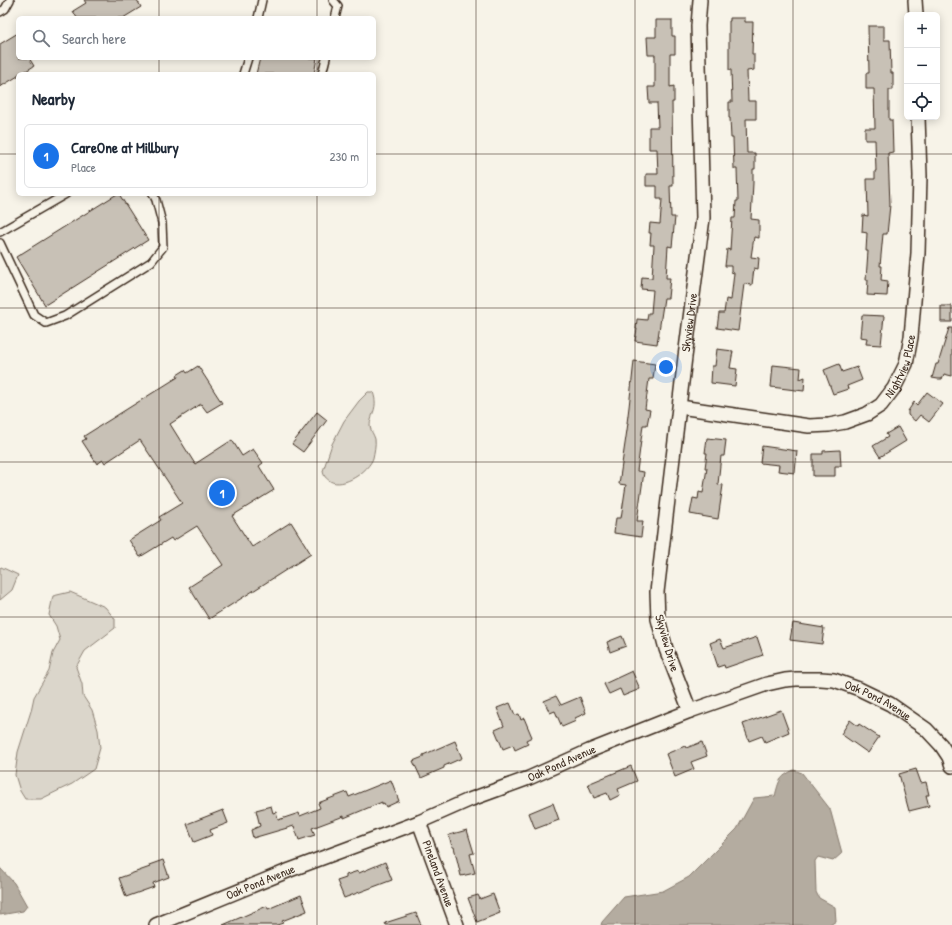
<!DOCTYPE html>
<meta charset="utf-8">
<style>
:root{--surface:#fff;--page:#f2f2f3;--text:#1f2937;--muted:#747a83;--line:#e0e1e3;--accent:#1a73e8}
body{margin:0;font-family:"Patrick Hand",sans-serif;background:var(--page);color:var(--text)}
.controls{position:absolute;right:12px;top:12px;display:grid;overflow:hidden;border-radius:6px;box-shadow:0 2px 10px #0003}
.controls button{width:36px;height:36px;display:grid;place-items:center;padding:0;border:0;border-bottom:1px solid var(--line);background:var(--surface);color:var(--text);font:20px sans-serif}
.you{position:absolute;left:666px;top:367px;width:14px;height:14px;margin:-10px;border:3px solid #fff;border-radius:50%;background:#1a73e8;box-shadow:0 0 0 6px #1a73e833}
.badge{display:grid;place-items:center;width:26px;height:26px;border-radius:50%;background:var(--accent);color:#fff;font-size:13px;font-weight:700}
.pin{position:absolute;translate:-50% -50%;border:2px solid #fff;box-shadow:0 1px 4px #0006}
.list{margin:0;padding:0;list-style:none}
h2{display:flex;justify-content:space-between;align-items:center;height:52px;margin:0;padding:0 16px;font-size:17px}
h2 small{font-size:13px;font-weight:400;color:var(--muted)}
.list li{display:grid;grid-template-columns:26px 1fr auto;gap:12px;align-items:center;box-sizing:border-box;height:64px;margin:0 8px 8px;padding:0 8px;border:1px solid var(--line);border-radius:6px}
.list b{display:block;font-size:15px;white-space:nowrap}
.list p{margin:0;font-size:13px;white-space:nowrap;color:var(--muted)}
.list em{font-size:13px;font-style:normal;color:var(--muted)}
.icon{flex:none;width:22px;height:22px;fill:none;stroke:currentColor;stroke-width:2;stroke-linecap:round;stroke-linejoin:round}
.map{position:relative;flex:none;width:952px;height:925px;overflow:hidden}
.search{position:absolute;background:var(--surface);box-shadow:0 2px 10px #0003;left:16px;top:16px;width:360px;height:44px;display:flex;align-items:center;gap:10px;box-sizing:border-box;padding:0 14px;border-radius:6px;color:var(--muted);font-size:15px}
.panel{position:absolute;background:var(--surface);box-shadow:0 2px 10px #0003;left:16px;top:72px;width:360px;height:124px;border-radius:6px}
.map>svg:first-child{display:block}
</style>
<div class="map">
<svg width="952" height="925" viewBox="0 0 952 925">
<rect width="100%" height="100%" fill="#f7f3e8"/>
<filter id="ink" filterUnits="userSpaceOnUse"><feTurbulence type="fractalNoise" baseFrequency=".025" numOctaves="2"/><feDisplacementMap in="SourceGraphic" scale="8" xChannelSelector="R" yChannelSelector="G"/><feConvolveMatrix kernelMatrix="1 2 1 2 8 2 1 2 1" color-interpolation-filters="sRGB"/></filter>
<g filter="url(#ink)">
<!-- green -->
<path fill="#dbd6cb" stroke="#8b8074" d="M 368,392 L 373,392 C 376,401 376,406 372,416 C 372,418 370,422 370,425 C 370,430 374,435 375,439 C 376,444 374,453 373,458 C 369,471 343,489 330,481 C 326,478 324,477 323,471 L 332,444 L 344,421 L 359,401 Z
M 1,567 L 18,575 L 12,590 L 0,600 L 0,568 Z
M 70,592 L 105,607 L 115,619 L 115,628 L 85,651 L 76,667 L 82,684 L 83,696 L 92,710 L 98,730 L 100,748 L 94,769 L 72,784 L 41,799 L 25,799 L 20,791 L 15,775 L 18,752 L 31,711 L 34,697 L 49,671 L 53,653 L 60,640 L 56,626 L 49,615 L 53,596 Z"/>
<!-- water -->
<path fill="#b4aca0" stroke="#84786c" d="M 794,770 L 802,773 L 830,809 L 842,853 L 833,861 L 818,857 L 815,861 L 816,892 L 819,898 L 835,907 L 836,921 L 830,925 L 601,925 L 602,922 L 624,897 L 663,891 L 689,877 L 737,829 L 754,798 L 775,796 C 779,781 779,777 794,770 Z
M 0,868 L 14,883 L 27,906 L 23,911 L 0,915 Z"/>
<!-- building -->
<path fill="#c8c1b6" stroke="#3b2a1e" d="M 84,0 L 137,0 L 141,7 L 123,18 L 77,18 L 73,11 L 86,3 Z
M 730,18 L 745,18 L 745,22 L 753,22 L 752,54 L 754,54 L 754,70 L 747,71 L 748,101 L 756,101 L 756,119 L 746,119 L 747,153 L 755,153 L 755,169 L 753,169 L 753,183 L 751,219 L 759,220 L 759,238 L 754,237 L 751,257 L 759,258 L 758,269 L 754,268 L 752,285 L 744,284 L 738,331 L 717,328 L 719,313 L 724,313 L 726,299 L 731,300 L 734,273 L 731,272 L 731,266 L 725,266 L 727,249 L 730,250 L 732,218 L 735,218 L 736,201 L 738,201 L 737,169 L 734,169 L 733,138 L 731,138 L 730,118 L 729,118 L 729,102 L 732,102 L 731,70 L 729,70 L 729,21 L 730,21 Z
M 656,20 L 672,20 L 672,36 L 675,36 L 675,54 L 670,54 L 670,87 L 674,86 L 674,102 L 672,102 L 673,186 L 670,186 L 671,217 L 675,217 L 672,247 L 668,246 L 666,278 L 670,278 L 668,298 L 664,298 L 657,344 L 635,341 L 637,329 L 636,329 L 637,319 L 647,320 L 648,313 L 651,313 L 653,290 L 641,289 L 642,277 L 652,278 L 654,245 L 650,245 L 651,233 L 649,233 L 650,223 L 660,224 L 662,199 L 657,199 L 657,186 L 646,186 L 646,174 L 658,174 L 657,149 L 649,149 L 649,127 L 658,127 L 657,103 L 649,103 L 648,87 L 655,87 L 655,55 L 648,55 L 647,37 L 656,37 Z
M 868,26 L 884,26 L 884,40 L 890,40 L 891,73 L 893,73 L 893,90 L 889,90 L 889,120 L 892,120 L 893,152 L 888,153 L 890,205 L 887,234 L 883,234 L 880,266 L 882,266 L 881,280 L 888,281 L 887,296 L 867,295 L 868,280 L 866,280 L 868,251 L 866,251 L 867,233 L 862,232 L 863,215 L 868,216 L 867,179 L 875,179 L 875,171 L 876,171 L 875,140 L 865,140 L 865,128 L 875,128 L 874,89 L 866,89 L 866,73 L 869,73 Z
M 18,33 L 18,58 L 29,58 L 34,66 L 21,74 L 18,74 L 18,76 L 0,87 L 0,44 Z
M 260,58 L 317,58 L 314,74 L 256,74 Z
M 117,194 L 119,194 L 148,240 L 45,305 L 16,257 Z
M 941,306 L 952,306 L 952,322 L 941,322 Z
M 862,315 L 884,316 L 881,345 L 866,344 L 867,338 L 860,337 Z
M 949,328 L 952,328 L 952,376 L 944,374 L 942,379 L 938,379 L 932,378 L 936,364 L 938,364 Z
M 717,349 L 733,351 L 730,368 L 737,369 L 735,386 L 711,383 L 712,366 L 715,366 Z
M 634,361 L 655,364 L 653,379 L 649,379 L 645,409 L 650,410 L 647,425 L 643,425 L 637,471 L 644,472 L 637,521 L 643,521 L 641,537 L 614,533 L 616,518 L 621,518 L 626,485 L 619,484 L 626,437 L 628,423 L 627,423 L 629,407 Z
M 839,364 L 842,372 L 857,367 L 862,380 L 847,386 L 848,389 L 833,394 L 824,370 Z
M 773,365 L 801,368 L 800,379 L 805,377 L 804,391 L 771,387 Z
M 198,366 L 222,403 L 207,412 L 201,404 L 170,424 L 195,464 L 232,440 L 242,456 L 253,449 L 263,463 L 259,466 L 274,490 L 232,516 L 252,547 L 291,522 L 311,554 L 209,619 L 189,587 L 223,565 L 197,526 L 173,541 L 171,538 L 140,557 L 129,540 L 161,520 L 159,517 L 182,503 L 140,440 L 105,463 L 103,460 L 97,464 L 82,441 L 86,439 L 84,436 L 178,377 L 177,375 L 185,370 L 187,373 Z
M 927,392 L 943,404 L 929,422 L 920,415 L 915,421 L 908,415 L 908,411 L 914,402 L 917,405 Z
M 317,412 L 327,420 L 303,452 L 292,444 Z
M 898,427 L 906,441 L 880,457 L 873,446 L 888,437 L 886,434 Z
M 707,438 L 726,440 L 724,456 L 721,456 L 718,484 L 723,485 L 718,519 L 690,514 L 693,498 L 698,499 L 699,492 L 703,493 L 707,468 L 705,468 L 707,453 L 705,453 Z
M 762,446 L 797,451 L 795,473 L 778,471 L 779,465 L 760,463 Z
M 840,450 L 841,466 L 835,466 L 835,476 L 813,476 L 813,454 L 823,454 L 823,451 Z
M 793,623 L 824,628 L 822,644 L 790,640 Z
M 622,636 L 626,646 L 610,652 L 607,642 Z
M 757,637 L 763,655 L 725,668 L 724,665 L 718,667 L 710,643 L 720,639 L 724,648 Z
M 632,671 L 640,689 L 623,696 L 620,689 L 609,694 L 604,684 Z
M 556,696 L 561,705 L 580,697 L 586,713 L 575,718 L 576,721 L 562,727 L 555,711 L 550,713 L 544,701 Z
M 510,703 L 515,715 L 519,714 L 521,720 L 524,718 L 532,737 L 526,740 L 528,744 L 515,750 L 513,745 L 503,749 L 495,730 L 504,726 L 497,708 Z
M 781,710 L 789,732 L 765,742 L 762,736 L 749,741 L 743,724 Z
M 850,720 L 858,726 L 859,724 L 879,737 L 868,753 L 841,734 Z
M 455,741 L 462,758 L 444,766 L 444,768 L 421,778 L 413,761 L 423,757 L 423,755 Z
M 702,742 L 707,756 L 691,762 L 694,769 L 675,777 L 666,754 L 685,746 L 686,748 Z
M 631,766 L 637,781 L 618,789 L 620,795 L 610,800 L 607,793 L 594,798 L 588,784 Z
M 916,769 L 921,783 L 926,782 L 929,795 L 926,795 L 929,806 L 909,811 L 899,774 Z
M 391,780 L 399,801 L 386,807 L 384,803 L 382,804 L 382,802 L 344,818 L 344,816 L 312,828 L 315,835 L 299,840 L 294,826 L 253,838 L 251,830 L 260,826 L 256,810 L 271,806 L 273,813 L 276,812 L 278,820 L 299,813 L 300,816 L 320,808 L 318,803 L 347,792 L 349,797 Z
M 553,803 L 559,820 L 535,829 L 529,813 Z
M 223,810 L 228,823 L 210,830 L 212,835 L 194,842 L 187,824 Z
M 467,830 L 474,853 L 470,854 L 475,873 L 461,876 L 454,847 L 452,847 L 449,835 Z
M 163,860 L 169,877 L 153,883 L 154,887 L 126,897 L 119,878 L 150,867 L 149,865 Z
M 385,862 L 392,880 L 344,898 L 337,881 L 346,878 L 346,875 L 358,871 L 359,873 Z
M 493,894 L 500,913 L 477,922 L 468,898 L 478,895 L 480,899 Z
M 301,895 L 307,911 L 282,921 L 283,923 L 277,925 L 223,925 L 267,906 L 268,909 Z
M 416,913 L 421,925 L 386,925 L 385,923 Z"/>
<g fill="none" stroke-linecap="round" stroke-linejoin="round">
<!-- lane casing -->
<g stroke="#3b2a1e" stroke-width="10">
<path id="lane" d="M 333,0 L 338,6 L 335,18
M 0,12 L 5,9 L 10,0
M 258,18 L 262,0
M 243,74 L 248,58
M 322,74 L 326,58
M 0,232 L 66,194
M 0,243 L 34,315 L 46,323 L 65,316 L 151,262 L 163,247 L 162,223 L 156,200 L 153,194"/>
</g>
<!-- street casing -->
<g stroke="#3b2a1e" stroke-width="16">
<g id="street">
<path d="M 915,0 L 916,15"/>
<path id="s1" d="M 680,407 L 809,426 L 829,425 L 845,422 L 867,414 L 881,405 L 894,388 L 906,364 L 911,337 L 918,253 L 920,176 L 918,117"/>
<path id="s2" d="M 690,711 L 666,649 L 658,619 L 657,592 L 685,357 L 703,218 L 698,26 L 700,0"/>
<path id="s3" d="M 419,822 L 457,925"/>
<path id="s4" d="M 156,925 L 290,870 L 419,822 L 469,800 L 529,778 L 589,751 L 690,711 L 767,684 L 785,680 L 796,679 L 821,679 L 834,680 L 859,689 L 890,704 L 926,729 L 941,745 L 949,757 L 952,766"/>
</g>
</g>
<!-- lane -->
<use href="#lane" stroke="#f7f3e8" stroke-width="7"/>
<!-- street -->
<use href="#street" stroke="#f7f3e8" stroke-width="13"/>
</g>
</g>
<!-- grid -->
<path fill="none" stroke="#3b2a1e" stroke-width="1" stroke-opacity="0.55" d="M 159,0 L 159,18M 317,0 L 317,18M 476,0 L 476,925M 635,0 L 635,925M 793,0 L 793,925M 159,58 L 159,74M 317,58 L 317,74M 0,154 L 18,154M 374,154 L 952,154M 159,194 L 159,925M 317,194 L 317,925M 0,308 L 952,308M 0,462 L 952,462M 0,617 L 952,617M 0,771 L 952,771"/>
<g text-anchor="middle" stroke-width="4" stroke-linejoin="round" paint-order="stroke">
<!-- street labels -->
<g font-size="12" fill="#3b2a1e" stroke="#f7f3e8">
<text dy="4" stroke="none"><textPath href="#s2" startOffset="396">Skyview Drive</textPath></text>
<text dy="4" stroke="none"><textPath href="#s1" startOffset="251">Nightview Place</textPath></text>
<text transform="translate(667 643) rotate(74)" y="4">Skyview Drive</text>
<text dy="4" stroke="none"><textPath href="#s4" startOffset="773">Oak Pond Avenue</textPath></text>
<text dy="4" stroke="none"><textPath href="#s4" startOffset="437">Oak Pond Avenue</textPath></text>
<text dy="4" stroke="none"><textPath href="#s3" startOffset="55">Pineland Avenue</textPath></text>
<text dy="4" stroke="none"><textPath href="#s4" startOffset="113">Oak Pond Avenue</textPath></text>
</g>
</g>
</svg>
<div class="controls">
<button>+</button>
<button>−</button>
<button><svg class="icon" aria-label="locate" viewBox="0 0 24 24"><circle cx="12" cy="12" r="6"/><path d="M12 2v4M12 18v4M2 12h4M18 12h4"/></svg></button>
</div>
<div class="you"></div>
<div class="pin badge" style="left:222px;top:493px">1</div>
<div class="search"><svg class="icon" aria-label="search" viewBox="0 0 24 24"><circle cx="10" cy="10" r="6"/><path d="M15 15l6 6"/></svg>Search here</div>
<section class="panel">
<h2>Nearby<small></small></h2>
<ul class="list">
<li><span class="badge">1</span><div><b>CareOne at Millbury</b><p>Place</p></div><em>230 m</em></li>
</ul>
</section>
</div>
